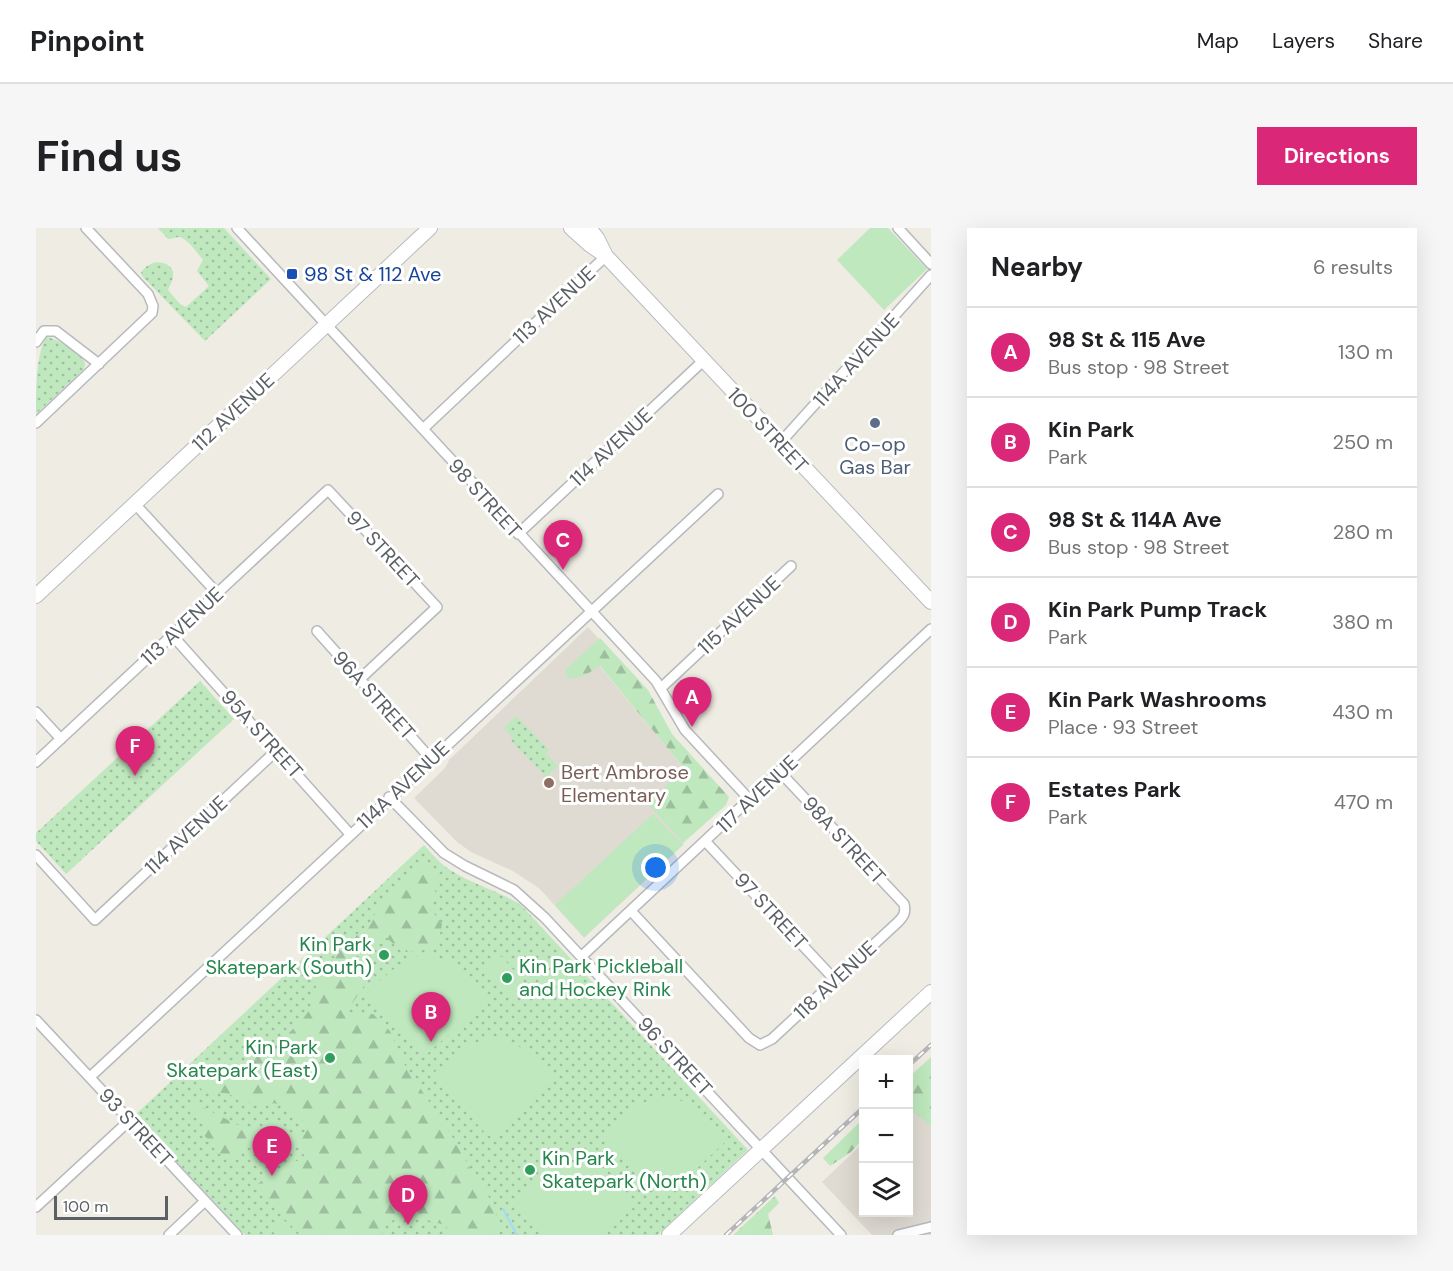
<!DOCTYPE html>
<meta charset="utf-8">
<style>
:root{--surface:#fff;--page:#f6f6f6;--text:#202124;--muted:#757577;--line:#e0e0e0;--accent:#db2777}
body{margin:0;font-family:"DM Sans",sans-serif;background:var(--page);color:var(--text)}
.controls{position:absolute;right:18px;bottom:18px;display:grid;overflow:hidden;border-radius:0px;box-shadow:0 6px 24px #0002}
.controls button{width:54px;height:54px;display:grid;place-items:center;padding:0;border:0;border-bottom:2px solid var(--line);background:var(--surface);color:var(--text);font:30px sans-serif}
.scale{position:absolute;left:18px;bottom:15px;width:114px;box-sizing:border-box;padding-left:6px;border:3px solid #5b6065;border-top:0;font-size:16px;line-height:21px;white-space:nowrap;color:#5b6065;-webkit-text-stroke:4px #fff;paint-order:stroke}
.you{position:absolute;left:620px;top:640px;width:21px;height:21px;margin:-15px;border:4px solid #fff;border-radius:50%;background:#1a73e8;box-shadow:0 0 0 9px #1a73e833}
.badge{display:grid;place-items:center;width:39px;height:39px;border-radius:50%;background:var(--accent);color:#fff;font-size:20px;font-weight:700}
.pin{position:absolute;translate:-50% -50px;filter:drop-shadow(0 2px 3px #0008)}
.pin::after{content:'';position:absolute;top:32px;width:21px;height:18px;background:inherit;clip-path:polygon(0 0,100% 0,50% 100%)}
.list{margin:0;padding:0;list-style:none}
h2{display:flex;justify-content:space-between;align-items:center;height:78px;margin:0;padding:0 24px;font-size:26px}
h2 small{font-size:20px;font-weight:400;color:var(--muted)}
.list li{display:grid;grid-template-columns:39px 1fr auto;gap:18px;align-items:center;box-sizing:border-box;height:90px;padding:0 24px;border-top:2px solid var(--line)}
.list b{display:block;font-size:22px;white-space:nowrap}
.list p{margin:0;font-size:20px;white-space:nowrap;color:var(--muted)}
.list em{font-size:20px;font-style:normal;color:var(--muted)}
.icon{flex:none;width:33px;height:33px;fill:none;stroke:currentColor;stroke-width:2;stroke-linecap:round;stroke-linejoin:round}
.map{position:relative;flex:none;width:895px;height:1007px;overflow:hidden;border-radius:0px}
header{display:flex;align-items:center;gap:36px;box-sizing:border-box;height:84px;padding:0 30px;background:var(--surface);border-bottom:2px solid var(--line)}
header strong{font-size:28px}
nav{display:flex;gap:33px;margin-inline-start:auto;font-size:21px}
.intro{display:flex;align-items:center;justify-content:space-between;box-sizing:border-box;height:144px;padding:0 36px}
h1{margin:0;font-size:42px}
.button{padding:15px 27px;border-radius:0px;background:var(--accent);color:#fff;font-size:21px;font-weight:700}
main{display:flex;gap:36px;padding:0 36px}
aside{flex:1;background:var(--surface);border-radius:0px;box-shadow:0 6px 24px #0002}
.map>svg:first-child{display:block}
</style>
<header>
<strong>Pinpoint</strong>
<nav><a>Map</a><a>Layers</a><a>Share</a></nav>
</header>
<div class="intro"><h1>Find us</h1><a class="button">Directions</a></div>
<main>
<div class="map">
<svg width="895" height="1007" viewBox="0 0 895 1007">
<defs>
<pattern id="grass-dots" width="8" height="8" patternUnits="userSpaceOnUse" patternTransform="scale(1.5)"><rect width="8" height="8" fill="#bfe8be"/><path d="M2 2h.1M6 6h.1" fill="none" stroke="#9ebf9e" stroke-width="1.8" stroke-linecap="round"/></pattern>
<pattern id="forest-firs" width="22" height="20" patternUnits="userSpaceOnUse" patternTransform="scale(1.5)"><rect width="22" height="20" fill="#bfe8be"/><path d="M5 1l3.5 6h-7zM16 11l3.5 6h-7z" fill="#9ebf9e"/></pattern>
</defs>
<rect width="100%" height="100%" fill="#efece3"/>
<!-- education -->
<path fill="#dfdbd2" d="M 552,399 L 563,411 L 551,423 L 647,539 L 614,577 L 648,616 L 548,710 L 504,661 L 477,643 L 435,624 L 421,614 L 378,570 L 409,540 L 413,532 Z
M 895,850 L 895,1007 L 836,1007 L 786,954 L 827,915 L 828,984 L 872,984 L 873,872 Z"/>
<!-- grass -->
<path fill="url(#grass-dots)" d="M 122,0 L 188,0 L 235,51 L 169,113 L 106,48 L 105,44 C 108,40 112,37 117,35 C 125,32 139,37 137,48 C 137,52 134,57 132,62 L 144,76 L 150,79 L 173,58 L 161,43 L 167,32 C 162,26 151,10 143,9 C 140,9 136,11 132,11 Z
M 10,109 C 18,109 44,125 48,133 C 50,137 49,138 47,142 L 0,186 C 0,164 0,127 10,109 Z
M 164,453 L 198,491 L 30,646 L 0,613 L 0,605 Z
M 480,488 L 513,522 L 510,525 L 522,538 L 510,549 L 475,513 L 477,510 L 468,500 Z
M 388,617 C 397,627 405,637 416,643 C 438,657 463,663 485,677 L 712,922 L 622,1007 L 209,1007 L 98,888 Z"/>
<!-- forest -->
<path fill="url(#forest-firs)" d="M 564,410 L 612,462 L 636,506 L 693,569 L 690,577 L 647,615 L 613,577 L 647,539 L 564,438 C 554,444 544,452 531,450 L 530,441 Z
M 386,635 L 397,640 L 401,650 L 401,657 L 394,681 L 406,695 C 404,721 389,724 366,724 L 350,709 C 334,714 325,720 316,735 L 323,744 L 328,758 L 311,783 L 313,786 L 337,786 L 354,803 L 365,831 L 421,916 L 437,947 L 451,965 L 461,989 L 464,1007 L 416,1007 L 409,997 L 381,989 L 362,990 L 351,995 L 345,1007 L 265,1007 L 219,958 L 236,945 L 269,929 L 262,917 L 237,914 L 212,914 L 196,938 L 167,906 L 171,901 L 150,880 L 162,877 L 210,901 L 223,901 L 230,895 L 238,893 C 249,903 253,909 269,906 L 270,895 L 253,880 L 238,875 L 227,879 L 189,865 L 170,864 L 165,861 L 162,853 L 175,844 L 210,836 L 215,827 L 241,817 L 266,792 L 275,780 L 282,750 L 292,742 L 298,730 L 334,694 L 346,675 L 366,658 L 375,640 Z
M 895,829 L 895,898 L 873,880 L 872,850 Z
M 827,891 L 827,911 L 815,924 L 794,938 L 787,930 Z
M 739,968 L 743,975 L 732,986 L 737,1007 L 697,1007 Z"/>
<!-- pitch -->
<path fill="#bfe8be" d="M 834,0 L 852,0 L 891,41 L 848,82 L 801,32 Z
M 617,586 L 647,617 L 548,709 L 519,677 Z
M 384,727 C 417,727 433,749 453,771 L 391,826 L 385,826 L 331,765 C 348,750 361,734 384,727 Z
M 461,727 L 466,729 L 491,757 L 491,762 L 480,771 L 474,768 L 449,741 L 451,735 Z
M 461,809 C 487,816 502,832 520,852 L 458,908 L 451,907 L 396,846 C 417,830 434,812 461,809 Z
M 629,869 C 658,872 673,892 691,912 L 631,969 L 624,969 L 567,907 C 586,890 602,871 629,869 Z
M 537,936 C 569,940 579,957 599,978 L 569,1007 L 505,1007 L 475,975 C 494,957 509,939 537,936 Z
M 245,989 L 262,1007 L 240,1007 L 233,1000 Z"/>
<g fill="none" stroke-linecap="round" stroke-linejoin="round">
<!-- stream -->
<path stroke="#a3d8ff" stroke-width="2" d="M 467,981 L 481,1007"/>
<!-- street casing -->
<g stroke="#b6b9be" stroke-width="12">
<path id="street" d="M 201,0 L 620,453 L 649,502 L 714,572
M 862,0 L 895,36
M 0,114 L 8,103 L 20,103 L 63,136
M 0,195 L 116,85 L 117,78 L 112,66 L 50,0
M 388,200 L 570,28
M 744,215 L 895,47
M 99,276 L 181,365
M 482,306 L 667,133
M 281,403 L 395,531
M 136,407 L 314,606
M 625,460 L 755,338
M 0,484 L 25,511
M 0,534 L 292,262 L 401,379 L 324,451
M 353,569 L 408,625 L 429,638 L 478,662 L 509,690 L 805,1007
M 670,614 L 799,752
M 0,627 L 59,692 L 240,523
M 595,683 L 713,810 L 724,817 L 736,811 L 862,694 C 868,688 870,684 868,676 L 744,544
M 546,728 L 895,401
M 0,792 L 201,1007
M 54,849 L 682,266
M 0,979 L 94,892
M 133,1007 L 169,973
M 862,1007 L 895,999"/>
</g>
<!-- secondary casing -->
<g stroke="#b7bac0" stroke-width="16">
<path id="secondary" d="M 535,0 L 554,17 L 570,28 L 895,374
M 553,0 L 561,10 L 569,26
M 0,368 L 394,0
M 633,1007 L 895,764"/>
</g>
<!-- street -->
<use href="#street" stroke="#fff" stroke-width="9"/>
<!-- secondary -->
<use href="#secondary" stroke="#fff" stroke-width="14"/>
<!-- rail casing -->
<g stroke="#b4b5b6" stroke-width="4.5">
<path id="rail" d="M 872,838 L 895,817
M 690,1007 L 828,879"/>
</g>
<!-- rail -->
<use href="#rail" stroke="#fff" stroke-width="2" stroke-dasharray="7" stroke-linecap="butt"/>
</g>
<!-- markers -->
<rect fill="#1a4fb4" stroke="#fff" stroke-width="2" x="250" y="40" width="12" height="12" rx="3"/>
<circle fill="#5c6f8a" stroke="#fff" stroke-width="2" cx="839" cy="195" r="6"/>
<circle fill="#8d6e63" stroke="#fff" stroke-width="2" cx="513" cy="555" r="6"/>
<g fill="#2e9e5b" stroke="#fff" stroke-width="2">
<circle cx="348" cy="727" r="6"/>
<circle cx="471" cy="750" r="6"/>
<circle cx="294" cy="830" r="6"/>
<circle cx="494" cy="942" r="6"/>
</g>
<g text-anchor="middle" stroke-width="6" stroke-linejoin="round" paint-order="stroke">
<!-- transit labels -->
<g font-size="20" fill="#164399" stroke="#fff" text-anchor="start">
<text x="268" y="53">98 St &amp; 112 Ave</text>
</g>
<!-- street labels -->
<g font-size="20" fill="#5b6065" stroke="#fff">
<text transform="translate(518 77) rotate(-43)" y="7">113 AVENUE</text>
<text transform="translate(820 132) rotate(-48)" y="7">114A AVENUE</text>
<text transform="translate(197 184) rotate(-43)" y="7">112 AVENUE</text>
<text transform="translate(732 202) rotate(47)" y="7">100 STREET</text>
<text transform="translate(575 219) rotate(-43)" y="7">114 AVENUE</text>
<text transform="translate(449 270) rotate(48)" y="7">98 STREET</text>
<text transform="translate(347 321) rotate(47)" y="7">97 STREET</text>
<text transform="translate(703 387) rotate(-43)" y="7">115 AVENUE</text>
<text transform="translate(146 398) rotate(-43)" y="7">113 AVENUE</text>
<text transform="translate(338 467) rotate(48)" y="7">96A STREET</text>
<text transform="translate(226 506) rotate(48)" y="7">95A STREET</text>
<text transform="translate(367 557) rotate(-43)" y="7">114A AVENUE</text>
<text transform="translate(721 566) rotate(-43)" y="7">117 AVENUE</text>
<text transform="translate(150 607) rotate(-43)" y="7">114 AVENUE</text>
<text transform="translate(808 612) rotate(47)" y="7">98A STREET</text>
<text transform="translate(735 683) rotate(47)" y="7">97 STREET</text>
<text transform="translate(799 752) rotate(-43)" y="7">118 AVENUE</text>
<text transform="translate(639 828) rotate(47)" y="7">96 STREET</text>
<text transform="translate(100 899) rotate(47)" y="7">93 STREET</text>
</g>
<!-- service labels -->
<g font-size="20" fill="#4e5e75" stroke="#fff">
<text x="839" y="223">Co-op<tspan x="839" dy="23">Gas Bar</tspan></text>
</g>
<!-- education labels -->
<g font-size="20" fill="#785e54" stroke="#fff" text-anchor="start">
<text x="525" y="551">Bert Ambrose<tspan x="525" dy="23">Elementary</tspan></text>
</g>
<!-- leisure labels -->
<g font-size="20" fill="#27864d" stroke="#fff" text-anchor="end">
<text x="336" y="723">Kin Park<tspan x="336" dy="23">Skatepark (South)</tspan></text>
<text x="483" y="745" text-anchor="start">Kin Park Pickleball<tspan x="483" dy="23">and Hockey Rink</tspan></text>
<text x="282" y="826">Kin Park<tspan x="282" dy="23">Skatepark (East)</tspan></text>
<text x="506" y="937" text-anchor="start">Kin Park<tspan x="506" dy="23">Skatepark (North)</tspan></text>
</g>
</g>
</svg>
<div class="controls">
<button>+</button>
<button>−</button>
<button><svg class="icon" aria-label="layers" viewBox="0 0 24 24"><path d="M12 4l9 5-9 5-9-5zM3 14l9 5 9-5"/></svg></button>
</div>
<div class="scale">100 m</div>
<div class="you"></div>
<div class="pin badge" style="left:656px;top:499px">A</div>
<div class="pin badge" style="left:395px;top:814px">B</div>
<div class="pin badge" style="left:527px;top:342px">C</div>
<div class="pin badge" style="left:372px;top:997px">D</div>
<div class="pin badge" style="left:236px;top:948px">E</div>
<div class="pin badge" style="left:99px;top:548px">F</div>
</div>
<aside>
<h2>Nearby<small>6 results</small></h2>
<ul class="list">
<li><span class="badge">A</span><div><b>98 St &amp; 115 Ave</b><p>Bus stop · 98 Street</p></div><em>130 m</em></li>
<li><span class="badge">B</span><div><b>Kin Park</b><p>Park</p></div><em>250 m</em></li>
<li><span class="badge">C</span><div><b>98 St &amp; 114A Ave</b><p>Bus stop · 98 Street</p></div><em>280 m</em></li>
<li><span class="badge">D</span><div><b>Kin Park Pump Track</b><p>Park</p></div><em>380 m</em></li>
<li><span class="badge">E</span><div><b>Kin Park Washrooms</b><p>Place · 93 Street</p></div><em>430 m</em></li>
<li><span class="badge">F</span><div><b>Estates Park</b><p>Park</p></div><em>470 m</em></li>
</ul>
</aside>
</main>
